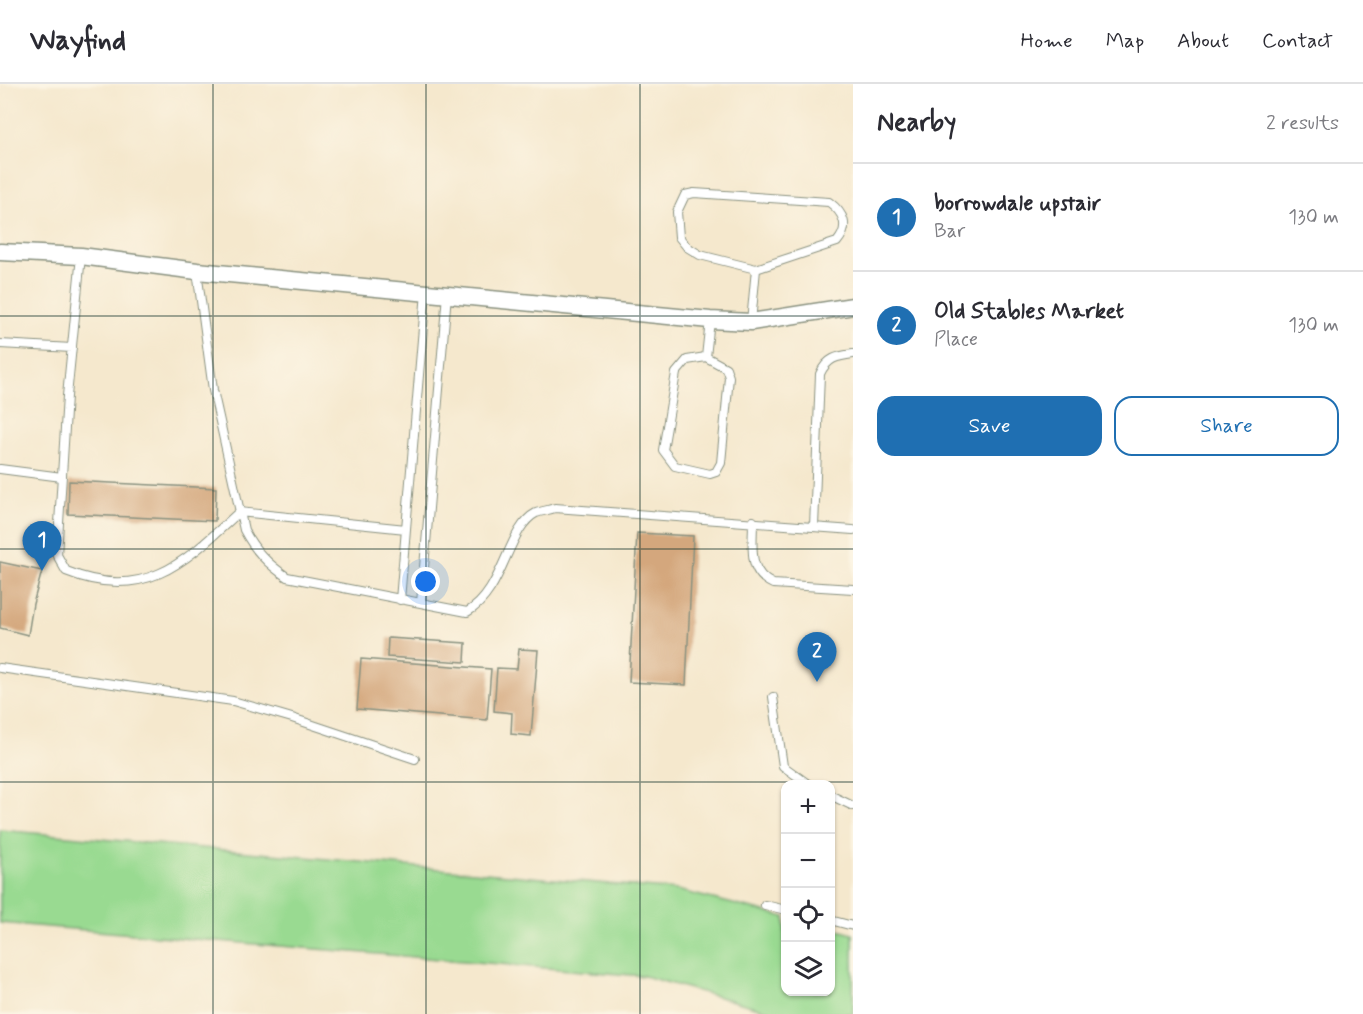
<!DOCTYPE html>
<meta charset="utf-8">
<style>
:root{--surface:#fff;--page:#f2f2f3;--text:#2b2b33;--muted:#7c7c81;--line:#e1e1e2;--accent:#1f6fb2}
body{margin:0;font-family:Mynerve,sans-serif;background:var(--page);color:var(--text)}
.controls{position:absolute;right:18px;bottom:18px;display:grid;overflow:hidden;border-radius:12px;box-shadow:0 2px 4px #0004}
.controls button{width:54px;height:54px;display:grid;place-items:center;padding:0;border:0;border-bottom:2px solid var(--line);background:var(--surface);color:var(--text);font:30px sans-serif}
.you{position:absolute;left:426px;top:498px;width:21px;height:21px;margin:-15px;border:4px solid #fff;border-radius:50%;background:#1a73e8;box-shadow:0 0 0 9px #1a73e833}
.badge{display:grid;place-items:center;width:39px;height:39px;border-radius:50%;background:var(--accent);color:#fff;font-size:20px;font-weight:700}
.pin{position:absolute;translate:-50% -50px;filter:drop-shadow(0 2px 3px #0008)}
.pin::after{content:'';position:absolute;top:32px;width:21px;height:18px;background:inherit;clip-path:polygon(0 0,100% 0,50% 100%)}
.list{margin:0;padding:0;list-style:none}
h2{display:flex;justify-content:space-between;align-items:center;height:78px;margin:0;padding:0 24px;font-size:26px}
h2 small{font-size:20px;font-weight:400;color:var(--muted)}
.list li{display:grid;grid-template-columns:39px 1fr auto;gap:18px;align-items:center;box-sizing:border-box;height:108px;padding:0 24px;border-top:2px solid var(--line)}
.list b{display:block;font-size:22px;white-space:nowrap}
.list p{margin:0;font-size:20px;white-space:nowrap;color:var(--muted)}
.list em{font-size:20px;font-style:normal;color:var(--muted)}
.actions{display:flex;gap:12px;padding:18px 24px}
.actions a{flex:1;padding:14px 0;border:2px solid var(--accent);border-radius:18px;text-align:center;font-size:21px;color:var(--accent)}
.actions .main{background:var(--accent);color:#fff}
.icon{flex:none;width:33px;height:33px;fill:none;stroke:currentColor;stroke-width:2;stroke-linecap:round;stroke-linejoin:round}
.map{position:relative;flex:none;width:853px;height:930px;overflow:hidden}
header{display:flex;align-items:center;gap:36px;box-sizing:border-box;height:84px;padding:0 30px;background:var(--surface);border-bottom:2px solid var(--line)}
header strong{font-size:28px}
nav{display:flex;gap:33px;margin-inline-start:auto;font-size:21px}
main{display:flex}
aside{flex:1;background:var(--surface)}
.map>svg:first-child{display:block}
</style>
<header>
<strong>Wayfind</strong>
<nav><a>Home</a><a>Map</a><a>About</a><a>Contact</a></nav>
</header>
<main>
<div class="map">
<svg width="853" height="930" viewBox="0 0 853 930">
<rect width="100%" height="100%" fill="#fcf5e5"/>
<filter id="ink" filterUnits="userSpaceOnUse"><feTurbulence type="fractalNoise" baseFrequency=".0167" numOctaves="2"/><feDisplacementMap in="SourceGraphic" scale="12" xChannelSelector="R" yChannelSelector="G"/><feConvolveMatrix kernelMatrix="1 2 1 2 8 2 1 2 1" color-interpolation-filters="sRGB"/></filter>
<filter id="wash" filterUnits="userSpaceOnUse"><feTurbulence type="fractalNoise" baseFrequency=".008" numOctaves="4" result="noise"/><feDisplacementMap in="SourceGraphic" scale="24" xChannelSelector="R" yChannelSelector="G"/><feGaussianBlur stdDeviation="1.35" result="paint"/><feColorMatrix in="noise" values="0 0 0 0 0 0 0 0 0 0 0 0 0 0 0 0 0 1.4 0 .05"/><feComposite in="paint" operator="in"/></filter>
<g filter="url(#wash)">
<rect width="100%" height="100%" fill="#f5e8cd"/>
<!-- green -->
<path fill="#99da91" stroke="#5c8c62" stroke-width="1.5" d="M 0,746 L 677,806 L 785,833 L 786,908 L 830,908 L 831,844 L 853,850 L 853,930 L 780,930 L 644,892 L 0,839 Z"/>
<g id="blocks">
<!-- building -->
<path fill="#d4a77d" d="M 69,397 L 216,404 L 215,437 L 68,430 Z
M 637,449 L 693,452 L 686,601 L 629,598 Z
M 0,478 L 42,487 L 33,520 L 28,551 L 0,544 Z
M 388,554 L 466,559 L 465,578 L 387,573 Z
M 519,565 L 538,566 L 531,652 L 511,650 L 512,629 L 494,627 L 497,584 L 517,585 Z
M 361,575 L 491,585 L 487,636 L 357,625 Z"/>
</g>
</g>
<g filter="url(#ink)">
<use href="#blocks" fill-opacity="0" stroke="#8a9280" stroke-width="1.5"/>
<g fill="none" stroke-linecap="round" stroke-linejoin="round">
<!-- lane casing -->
<g stroke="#8a9280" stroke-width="10">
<path id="lane" d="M 694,109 L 829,118 C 844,129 850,143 837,158 L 756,185 L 700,171 L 687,163 L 679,153 L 677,128 L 685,111 Z
M 81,172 L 67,312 L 57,471 L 66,487 C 145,519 185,478 239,428 L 406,445
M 197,187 L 213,306 L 244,446 C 255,467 268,480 287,493 L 467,528 C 504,508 507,444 536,429 C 542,427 549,426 555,424 L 853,446
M 751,238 L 756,185
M 0,260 L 72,264
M 706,273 L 726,284 L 729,293 L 721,379 L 716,388 L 710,390 L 675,382 L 663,366 L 676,289 L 687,276 Z
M 706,273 L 710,236
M 0,385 L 62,393
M 753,437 C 753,462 747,488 773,500 L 853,505
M 814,443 L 820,290 C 827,274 837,272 853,270
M 400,516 L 426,208
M 421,519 L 447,210
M 0,584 L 233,617 L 292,634 L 415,675
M 773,613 L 783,682 L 808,700
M 830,711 L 853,722
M 765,821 L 786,826
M 830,836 L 853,842"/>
</g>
<!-- street casing -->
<g stroke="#8a9280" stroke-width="19">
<path id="street" d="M 0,168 L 81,172 L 197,187 L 710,236 L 751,238 L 853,222"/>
</g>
<!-- lane -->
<use href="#lane" stroke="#fff" stroke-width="8"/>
<!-- street -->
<use href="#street" stroke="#fff" stroke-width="16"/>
</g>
</g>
<!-- grid -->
<path fill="none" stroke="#1f3d34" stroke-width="1.5" stroke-opacity="0.55" d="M 213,0 L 213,930M 426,0 L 426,930M 640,0 L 640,930M 0,232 L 853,232M 0,465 L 853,465M 0,698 L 853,698"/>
</svg>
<div class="controls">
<button>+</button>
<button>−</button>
<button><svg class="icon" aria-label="locate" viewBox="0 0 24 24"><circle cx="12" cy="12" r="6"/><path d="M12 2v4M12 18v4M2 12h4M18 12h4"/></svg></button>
<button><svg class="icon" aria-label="layers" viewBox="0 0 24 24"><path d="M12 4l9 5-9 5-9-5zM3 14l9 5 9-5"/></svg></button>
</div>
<div class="you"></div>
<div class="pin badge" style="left:42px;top:487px">1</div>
<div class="pin badge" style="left:817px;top:598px">2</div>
</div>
<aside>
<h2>Nearby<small>2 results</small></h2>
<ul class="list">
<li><span class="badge">1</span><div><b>borrowdale upstair</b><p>Bar</p></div><em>130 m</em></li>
<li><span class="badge">2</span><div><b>Old Stables Market</b><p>Place</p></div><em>130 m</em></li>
</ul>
<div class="actions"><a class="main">Save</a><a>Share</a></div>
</aside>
</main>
